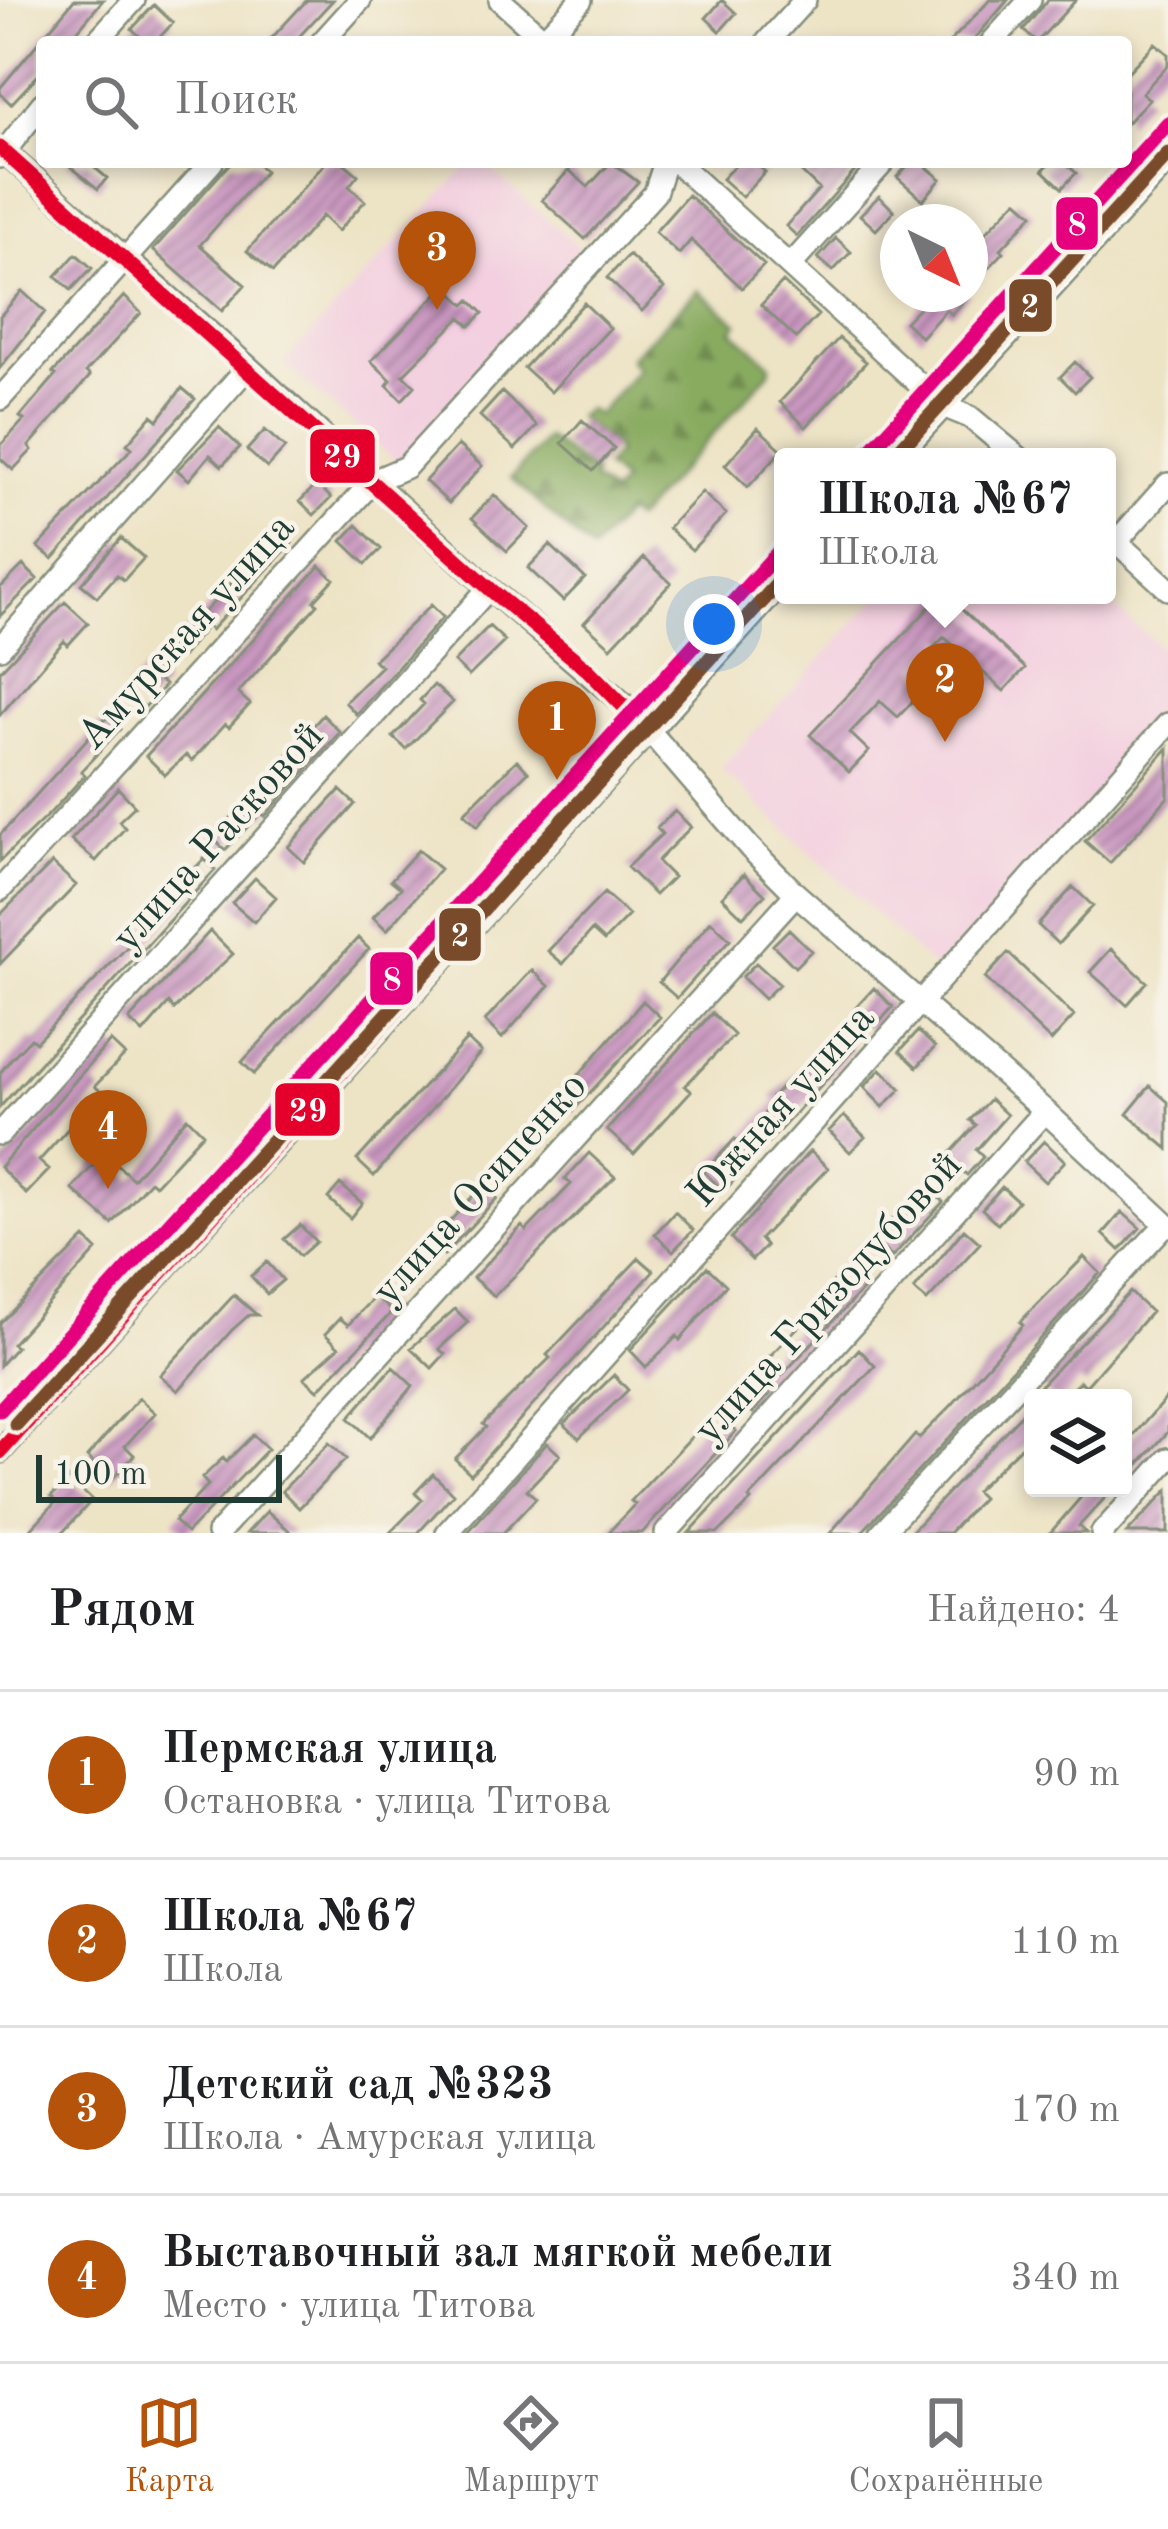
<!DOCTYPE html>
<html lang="ru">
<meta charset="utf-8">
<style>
:root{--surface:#fff;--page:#f6f6f6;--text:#202124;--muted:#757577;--line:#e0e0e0;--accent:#b45309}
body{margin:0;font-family:"Old Standard TT",serif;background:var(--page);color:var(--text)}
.controls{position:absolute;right:36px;bottom:36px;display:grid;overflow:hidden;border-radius:12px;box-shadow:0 6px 18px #0003}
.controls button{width:108px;height:108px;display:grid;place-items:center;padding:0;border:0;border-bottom:3px solid var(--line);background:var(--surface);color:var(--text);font:60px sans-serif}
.compass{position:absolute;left:880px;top:204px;width:108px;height:108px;border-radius:50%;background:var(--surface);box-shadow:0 6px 18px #0003;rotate:137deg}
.scale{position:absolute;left:36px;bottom:30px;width:246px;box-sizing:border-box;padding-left:12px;border:6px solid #1f3d34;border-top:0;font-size:33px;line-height:42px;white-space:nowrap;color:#1f3d34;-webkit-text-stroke:9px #f7f3e8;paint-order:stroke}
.you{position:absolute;left:714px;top:624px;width:42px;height:42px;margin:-30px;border:9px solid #fff;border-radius:50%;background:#1a73e8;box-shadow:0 0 0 18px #1a73e833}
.badge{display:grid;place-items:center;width:78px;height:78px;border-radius:50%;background:var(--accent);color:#fff;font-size:39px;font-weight:700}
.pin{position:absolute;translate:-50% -99px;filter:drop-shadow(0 3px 6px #0008)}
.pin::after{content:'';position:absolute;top:63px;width:42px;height:36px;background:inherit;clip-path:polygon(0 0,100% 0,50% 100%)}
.popup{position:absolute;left:774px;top:448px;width:342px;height:156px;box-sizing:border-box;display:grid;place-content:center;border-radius:12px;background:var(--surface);filter:drop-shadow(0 3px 9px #0005);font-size:39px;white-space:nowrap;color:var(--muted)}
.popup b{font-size:45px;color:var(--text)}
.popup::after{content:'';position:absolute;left:50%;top:100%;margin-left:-24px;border:24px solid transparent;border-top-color:var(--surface)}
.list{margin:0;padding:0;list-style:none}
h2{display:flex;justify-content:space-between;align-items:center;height:156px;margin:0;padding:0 48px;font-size:51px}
h2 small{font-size:39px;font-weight:400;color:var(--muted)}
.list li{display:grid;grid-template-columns:78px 1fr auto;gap:36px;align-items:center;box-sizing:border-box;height:168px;padding:0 48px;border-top:3px solid var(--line)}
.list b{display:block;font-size:45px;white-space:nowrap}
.list p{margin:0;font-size:39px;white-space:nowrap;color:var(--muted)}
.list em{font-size:39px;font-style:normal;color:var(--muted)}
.icon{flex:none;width:66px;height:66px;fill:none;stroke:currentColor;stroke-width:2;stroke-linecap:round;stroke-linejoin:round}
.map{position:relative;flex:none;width:1168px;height:1533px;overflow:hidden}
.search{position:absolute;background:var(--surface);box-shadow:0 6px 18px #0003;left:36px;right:36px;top:36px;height:132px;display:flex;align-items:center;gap:30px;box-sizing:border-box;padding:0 42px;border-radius:12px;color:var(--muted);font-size:45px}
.sheet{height:828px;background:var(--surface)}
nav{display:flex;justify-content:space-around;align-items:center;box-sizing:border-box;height:168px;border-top:3px solid var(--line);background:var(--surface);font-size:33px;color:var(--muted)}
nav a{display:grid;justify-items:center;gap:6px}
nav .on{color:var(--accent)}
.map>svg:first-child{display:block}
</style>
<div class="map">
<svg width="1168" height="1533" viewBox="0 0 1168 1533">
<defs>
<pattern id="forest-firs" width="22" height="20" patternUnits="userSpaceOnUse" patternTransform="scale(3)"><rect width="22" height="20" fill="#89ab60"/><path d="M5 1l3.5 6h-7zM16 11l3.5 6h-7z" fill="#6f8c50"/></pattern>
<pattern id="building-hatch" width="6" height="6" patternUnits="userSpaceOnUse" patternTransform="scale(3)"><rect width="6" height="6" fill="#c997c0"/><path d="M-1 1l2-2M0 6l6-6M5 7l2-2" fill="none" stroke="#a37c9d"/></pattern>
</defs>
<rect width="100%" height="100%" fill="#f7f3e8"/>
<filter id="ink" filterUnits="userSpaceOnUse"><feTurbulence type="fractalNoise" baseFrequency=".00833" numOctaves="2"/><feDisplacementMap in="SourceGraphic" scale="24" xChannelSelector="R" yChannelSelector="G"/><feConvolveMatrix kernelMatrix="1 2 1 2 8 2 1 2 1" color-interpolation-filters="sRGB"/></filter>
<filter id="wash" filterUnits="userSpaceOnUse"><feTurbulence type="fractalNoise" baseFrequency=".004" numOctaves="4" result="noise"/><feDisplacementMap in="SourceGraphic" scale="48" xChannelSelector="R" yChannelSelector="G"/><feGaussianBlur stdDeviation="2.7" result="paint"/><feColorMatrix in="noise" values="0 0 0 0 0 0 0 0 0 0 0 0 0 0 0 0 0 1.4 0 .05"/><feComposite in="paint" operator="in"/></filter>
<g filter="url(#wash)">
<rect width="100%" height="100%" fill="#ede3c5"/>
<!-- built -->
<path fill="#f3cfdf" d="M 471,162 L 482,162 L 590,257 L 400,465 L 284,363 Z
M 880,595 L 1100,595 L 1168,654 L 1168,714 L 939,973 L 721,769 Z"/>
<!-- forest -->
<path fill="url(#forest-firs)" stroke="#54744a" stroke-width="3" d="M 698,290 L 738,323 L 732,330 L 770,364 L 769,373 L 635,520 L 626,513 L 592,551 L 511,478 L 547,438 L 595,474 L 592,479 L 612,495 L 623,482 L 605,467 L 616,454 L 616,448 L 577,417 L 587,409 L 597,415 L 638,369 L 630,358 Z"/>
<g id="blocks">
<!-- building -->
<path fill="url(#building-hatch)" d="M 74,0 L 103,0 L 68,42 L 42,42 L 42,71 L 11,104 L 0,93 L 0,88 Z
M 307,0 L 333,0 L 294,42 L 268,42 Z
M 722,0 L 736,13 L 720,31 L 706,18 Z
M 990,0 L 1008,0 L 972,42 L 950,42 Z
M 1048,0 L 1076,0 L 1037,42 L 1023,30 Z
M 154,5 L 173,23 L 155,42 L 146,42 L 132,29 Z
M 1155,43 L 1168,54 L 1168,65 L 1142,93 L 1149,99 L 1126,124 L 1126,74 Z
M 65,162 L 88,162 L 107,178 L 98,189 Z
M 231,162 L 255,162 L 265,171 L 200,245 L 245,285 L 222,311 L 153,250 Z
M 326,162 L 343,162 L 358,175 L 349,186 L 365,201 L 338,231 L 322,216 L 273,272 L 247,251 Z
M 611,162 L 638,182 L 585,239 L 542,200 L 569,170 L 588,187 Z
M 738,162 L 754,162 L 765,172 L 742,197 L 722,179 Z
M 791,162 L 819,162 L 827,170 L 834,162 L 863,162 L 797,236 L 786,226 L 819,189 Z
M 911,162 L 921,162 L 941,179 L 923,200 L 897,177 Z
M 1051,162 L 1065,162 L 1076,173 L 1062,188 L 1043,170 Z
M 688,195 L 764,265 L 742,288 L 691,240 L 679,254 L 655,232 Z
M 879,196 L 894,211 L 876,230 L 860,215 Z
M 1017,200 L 1033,214 L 1001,249 L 1004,252 L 970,287 L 970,249 Z
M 836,238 L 851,252 L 833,271 L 818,258 Z
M 76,254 L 92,268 L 71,290 L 56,276 Z
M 629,255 L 664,288 L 642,311 L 607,278 Z
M 783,282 L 818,315 L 796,338 L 761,305 Z
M 445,286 L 465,305 L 470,300 L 483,313 L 470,326 L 461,317 L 403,375 L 415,386 L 402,400 L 387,385 L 391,380 L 371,361 Z
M 22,291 L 45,312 L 0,368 L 0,316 Z
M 932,294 L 970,294 L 952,314 L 946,310 L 921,337 L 905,322 Z
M 124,296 L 141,313 L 86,372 L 90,376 L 29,446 L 32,450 L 13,470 L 0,458 L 0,446 L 24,420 L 20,417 L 56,375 L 53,373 Z
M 584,303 L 610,328 L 551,392 L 524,368 Z
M 839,338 L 866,362 L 806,427 L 780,402 Z
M 1075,362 L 1090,377 L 1075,392 L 1060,377 Z
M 182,388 L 195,399 L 53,559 L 38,547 L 132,448 L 127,444 L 152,415 L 158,420 Z
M 502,392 L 537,426 L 515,449 L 480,416 Z
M 582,420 L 614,448 L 593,471 L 562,443 Z
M 219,427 L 240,447 L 222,466 L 210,455 L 189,480 L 177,470 Z
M 758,428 L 782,450 L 748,487 L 725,465 Z
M 265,430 L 285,448 L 267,468 L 247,450 Z
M 458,445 L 482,466 L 449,503 L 425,481 Z
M 317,484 L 331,498 L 314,515 L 300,501 Z
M 702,492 L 726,514 L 692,550 L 668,528 Z
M 494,495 L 529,528 L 507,551 L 472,518 Z
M 357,525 L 381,549 L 366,564 L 342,541 Z
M 275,527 L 292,543 L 211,630 L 207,626 L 183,656 L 171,647 L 231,584 Z
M 121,538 L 144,558 L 124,580 L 117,575 L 97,597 L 81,584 Z
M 550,545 L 585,578 L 563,601 L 528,568 Z
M 644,558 L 671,583 L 611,647 L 584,623 Z
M 23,565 L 37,579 L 0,616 L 0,588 Z
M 320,566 L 334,579 L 314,601 L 318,604 L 238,693 L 250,704 L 229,727 L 225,724 L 192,761 L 186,755 L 165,775 L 146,756 Z
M 941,595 L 946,595 L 1025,668 L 1004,691 L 944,637 L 915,667 L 931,682 L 898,717 L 880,701 L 850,733 L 869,751 L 849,772 L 810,735 Z
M 65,602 L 88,623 L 68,645 L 64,641 L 0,715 L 0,671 Z
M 431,605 L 443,617 L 356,714 L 345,702 L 381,666 L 374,660 Z
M 489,626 L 505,641 L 469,676 L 454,662 Z
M 146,669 L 165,685 L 145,707 L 126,690 Z
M 434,685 L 453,702 L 406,749 L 393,737 L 424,704 L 420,700 Z
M 545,689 L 580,724 L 560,744 L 525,709 Z
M 323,715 L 340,732 L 265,816 L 261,813 L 225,850 L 212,837 L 234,815 L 238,819 L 284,772 L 277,766 Z
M 107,717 L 120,729 L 81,771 L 85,775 L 51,812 L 0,861 L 0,835 Z
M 1168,748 L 1168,797 L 1110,863 L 1085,841 Z
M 517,760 L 528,772 L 496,803 L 478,826 L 464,813 Z
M 118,788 L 135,806 L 119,821 L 125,828 L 96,861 L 71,840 Z
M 340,790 L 355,804 L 304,862 L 288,847 Z
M 675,811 L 691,827 L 657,861 L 673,877 L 655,895 L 627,867 L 662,834 L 657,828 Z
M 418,850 L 440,869 L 387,930 L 373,917 L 401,888 L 391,880 Z
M 204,859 L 215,870 L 0,1107 L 0,1073 L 11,1059 L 31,1038 L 36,1042 L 79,997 L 154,919 L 150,915 Z
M 52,863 L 76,885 L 0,964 L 0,915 Z
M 744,874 L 765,895 L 743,917 L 722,897 Z
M 255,878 L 276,897 L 254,922 L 232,903 Z
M 1073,887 L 1093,906 L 1058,944 L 1038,925 Z
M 604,893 L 629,915 L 604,941 L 592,930 L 563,964 L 548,951 Z
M 711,921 L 730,939 L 677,998 L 659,982 Z
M 789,929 L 811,951 L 795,967 L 773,945 Z
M 210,931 L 233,954 L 174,1009 L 169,1003 L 143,1033 L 129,1020 Z
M 358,938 L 369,949 L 254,1074 L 242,1062 Z
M 1111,949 L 1147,982 L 1127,1005 L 1090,972 Z
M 1008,953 L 1074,1016 L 1051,1041 L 985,978 Z
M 756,963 L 779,984 L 764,999 L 742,977 Z
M 532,970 L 549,986 L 502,1038 L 485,1021 Z
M 874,988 L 893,1007 L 870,1031 L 851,1013 Z
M 643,1001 L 660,1017 L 571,1113 L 557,1100 Z
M 712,1013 L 734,1035 L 685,1086 L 691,1091 L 634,1154 L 607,1130 Z
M 918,1031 L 935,1047 L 917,1067 L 900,1051 Z
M 837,1032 L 854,1049 L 724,1191 L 704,1172 L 735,1139 L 738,1142 L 776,1101 L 772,1097 Z
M 467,1039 L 481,1052 L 374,1176 L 357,1160 Z
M 110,1041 L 125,1055 L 95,1086 L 101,1092 L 39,1161 L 49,1170 L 26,1194 L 0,1167 Z
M 881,1069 L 901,1089 L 883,1107 L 864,1087 Z
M 1150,1086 L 1168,1102 L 1168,1149 L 1127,1114 Z
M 990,1099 L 1007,1115 L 976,1150 L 983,1157 L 967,1175 L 947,1157 L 976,1125 L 970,1120 Z
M 844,1116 L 865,1137 L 850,1152 L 829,1131 Z
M 187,1117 L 203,1133 L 155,1185 L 150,1181 L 112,1224 L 72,1189 L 104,1153 L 133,1179 Z
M 536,1121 L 549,1132 L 519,1168 L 506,1157 Z
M 1044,1141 L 1065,1161 L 1045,1182 L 1024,1162 Z
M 810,1151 L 828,1168 L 760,1239 L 766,1246 L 752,1260 L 731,1238 Z
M 589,1153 L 615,1177 L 494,1296 L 473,1278 L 522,1226 L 526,1231 L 571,1184 L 565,1179 Z
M 340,1184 L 362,1203 L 350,1218 L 328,1198 Z
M 483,1185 L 497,1198 L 444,1255 L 430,1243 Z
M 1002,1187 L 1018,1201 L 998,1224 L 982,1209 Z
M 931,1190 L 943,1202 L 892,1257 L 873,1240 L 895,1217 L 900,1222 Z
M 675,1212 L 693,1230 L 673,1251 L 655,1234 Z
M 1122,1212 L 1140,1228 L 1120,1250 L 1103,1234 Z
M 300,1225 L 316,1242 L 300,1256 L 284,1239 Z
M 964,1229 L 980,1243 L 927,1301 L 914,1290 Z
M 85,1238 L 97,1250 L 12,1344 L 16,1347 L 0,1365 L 0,1323 Z
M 1084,1257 L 1100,1273 L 995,1388 L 861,1533 L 830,1533 L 915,1435 L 919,1438 L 951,1406 L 1023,1325 L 1020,1322 Z
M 639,1258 L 654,1271 L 471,1474 L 455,1459 L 486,1427 L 483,1424 L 550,1358 L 547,1355 Z
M 267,1262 L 283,1280 L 267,1294 L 251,1276 Z
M 707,1267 L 726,1285 L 680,1340 L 677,1336 L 646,1367 L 630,1350 Z
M 848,1267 L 866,1286 L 767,1391 L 770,1394 L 753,1413 L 732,1395 L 837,1287 L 833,1282 Z
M 1130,1292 L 1151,1312 L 1086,1386 L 1080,1381 L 1063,1398 L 1053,1398 L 1040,1386 Z
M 234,1295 L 257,1315 L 249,1315 L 232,1330 L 178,1391 L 160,1375 Z
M 375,1296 L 392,1312 L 318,1390 L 304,1378 L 339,1347 L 325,1334 L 340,1318 L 348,1325 Z
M 455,1309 L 468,1322 L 439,1349 L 445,1354 L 432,1368 L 411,1348 Z
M 859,1349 L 875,1366 L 749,1499 L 751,1501 L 718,1533 L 689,1533 Z
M 393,1367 L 413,1386 L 370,1438 L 349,1418 Z
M 614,1375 L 628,1390 L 579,1438 L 564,1424 Z
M 1168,1396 L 1168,1432 L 1123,1482 L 1123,1447 Z
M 139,1398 L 155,1413 L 125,1446 L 134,1455 L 111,1480 L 87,1457 Z
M 1033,1402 L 1033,1435 L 975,1491 L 982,1498 L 949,1533 L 910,1533 Z
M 716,1411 L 736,1431 L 705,1465 L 642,1533 L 608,1533 L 635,1504 L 631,1501 Z
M 253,1435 L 268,1449 L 187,1533 L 174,1521 L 208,1485 L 202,1478 L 223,1458 L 226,1462 Z
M 329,1443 L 346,1459 L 299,1508 L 282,1491 Z
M 547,1443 L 560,1455 L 527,1490 L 536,1498 L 503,1533 L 467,1533 Z
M 433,1474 L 453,1494 L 418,1533 L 390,1533 L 422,1500 L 415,1493 Z
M 69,1478 L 92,1500 L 62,1533 L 27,1533 L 56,1502 L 51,1497 Z
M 1089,1488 L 1114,1488 L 1079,1526 L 1086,1533 L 1050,1533 Z
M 1168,1490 L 1168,1533 L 1127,1533 Z
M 267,1511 L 292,1533 L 247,1533 Z"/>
</g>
</g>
<g filter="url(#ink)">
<use href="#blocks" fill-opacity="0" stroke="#86907c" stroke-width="3"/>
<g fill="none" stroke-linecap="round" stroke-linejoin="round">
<!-- minor casing -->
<g stroke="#86907c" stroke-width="26">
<path id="minor" d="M 500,0 L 547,42
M 544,39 L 581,0
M 96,42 L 134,0
M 322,42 L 360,0
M 767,42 L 805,0
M 992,42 L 1030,0
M 0,148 L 248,367 L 489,588 L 633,712 L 750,848 L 796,894 L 1045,1111 L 1168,1226
M 0,157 L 42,104
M 676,162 L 943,406 L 970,417 L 1018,457
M 790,266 L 884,162
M 0,399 L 212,162
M 897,457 L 1168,161
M 1107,533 L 1168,589
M 1117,541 L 1168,484
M 0,648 L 248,367
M 0,890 L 373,481 L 406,467 L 655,193 L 665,162
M 0,1134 L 489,588
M 0,1452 L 783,582
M 218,1533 L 796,894
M 447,1533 L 1168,724
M 666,1533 L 1045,1111
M 881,1533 L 1166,1224
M 1102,1533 L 1168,1459"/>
</g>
<!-- minor -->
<use href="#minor" stroke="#fff" stroke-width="21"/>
<!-- bus-1 casing -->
<g stroke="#f7f3e8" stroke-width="24">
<path id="bus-1" d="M 0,148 L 499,597 L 588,670 L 648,731 L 0,1452"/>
</g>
<!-- bus-1 -->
<use href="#bus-1" stroke="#e4002b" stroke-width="15"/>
<!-- tram-1 casing -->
<g stroke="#f7f3e8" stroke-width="24">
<path id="tram-1" d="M 865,457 L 1168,123
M 0,1410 L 783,547"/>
</g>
<!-- tram-2 casing -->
<g stroke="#f7f3e8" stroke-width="24">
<path id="tram-2" d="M 893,457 L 1168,154
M 16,1424 L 783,578"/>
</g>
<!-- tram-1 -->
<use href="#tram-1" stroke="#e5007d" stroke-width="15"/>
<!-- tram-2 -->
<use href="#tram-2" stroke="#7a4b2a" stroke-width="15"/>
</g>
</g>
<g text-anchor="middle" stroke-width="9" stroke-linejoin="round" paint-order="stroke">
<!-- street labels -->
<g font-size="42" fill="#1f3d34" stroke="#f7f3e8">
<text transform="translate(184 630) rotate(-48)" y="15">Амурская улица</text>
<text transform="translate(216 835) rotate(-48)" y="15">улица Расковой</text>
<text transform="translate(779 1104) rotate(-48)" y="15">Южная улица</text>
<text transform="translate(478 1187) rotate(-48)" y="15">улица Осипенко</text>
<text transform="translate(826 1296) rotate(-48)" y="15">улица Гризодубовой</text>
</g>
</g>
<g stroke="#f7f3e8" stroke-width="4.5">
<rect x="1054" y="195" width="46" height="57" rx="12" fill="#e5007d"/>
<rect x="1007" y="277" width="47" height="57" rx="12" fill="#7a4b2a"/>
<rect x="308" y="427" width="69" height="58" rx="12" fill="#e4002b"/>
<rect x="437" y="906" width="46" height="57" rx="12" fill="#7a4b2a"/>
<rect x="368" y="950" width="47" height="57" rx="12" fill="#e5007d"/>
<rect x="273" y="1081" width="69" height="57" rx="12" fill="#e4002b"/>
</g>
<g font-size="33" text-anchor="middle" font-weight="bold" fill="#fff">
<text x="1077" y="235">8</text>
<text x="1030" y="317">2</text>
<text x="342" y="467">29</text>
<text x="460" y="946">2</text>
<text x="392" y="990">8</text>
<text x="308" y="1121">29</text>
</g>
</svg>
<div class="controls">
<button><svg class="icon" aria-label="layers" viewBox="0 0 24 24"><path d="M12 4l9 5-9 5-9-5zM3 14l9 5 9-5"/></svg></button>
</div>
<svg class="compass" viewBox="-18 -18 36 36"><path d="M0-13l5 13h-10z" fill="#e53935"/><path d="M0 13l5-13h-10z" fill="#757577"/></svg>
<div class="scale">100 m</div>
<div class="you"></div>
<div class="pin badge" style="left:557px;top:780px">1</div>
<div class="pin badge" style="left:945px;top:742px">2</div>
<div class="popup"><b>Школа №67</b>Школа</div>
<div class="pin badge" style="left:437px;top:310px">3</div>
<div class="pin badge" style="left:108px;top:1189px">4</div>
<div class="search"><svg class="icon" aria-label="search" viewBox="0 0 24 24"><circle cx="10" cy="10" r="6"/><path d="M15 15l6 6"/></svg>Поиск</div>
</div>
<section class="sheet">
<h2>Рядом<small>Найдено: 4</small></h2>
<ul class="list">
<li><span class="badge">1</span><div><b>Пермская улица</b><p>Остановка · улица Титова</p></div><em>90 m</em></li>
<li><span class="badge">2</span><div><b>Школа №67</b><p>Школа</p></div><em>110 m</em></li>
<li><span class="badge">3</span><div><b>Детский сад №323</b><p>Школа · Амурская улица</p></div><em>170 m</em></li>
<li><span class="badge">4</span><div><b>Выставочный зал мягкой мебели</b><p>Место · улица Титова</p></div><em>340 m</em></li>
</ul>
</section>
<nav>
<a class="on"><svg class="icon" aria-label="map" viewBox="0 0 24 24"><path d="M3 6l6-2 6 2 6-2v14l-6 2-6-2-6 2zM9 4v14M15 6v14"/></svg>Карта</a>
<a><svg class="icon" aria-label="directions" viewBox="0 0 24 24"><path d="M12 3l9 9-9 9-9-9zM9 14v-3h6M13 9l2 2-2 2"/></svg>Маршрут</a>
<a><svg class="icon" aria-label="saved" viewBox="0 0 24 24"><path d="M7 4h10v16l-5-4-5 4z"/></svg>Сохранённые</a>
</nav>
